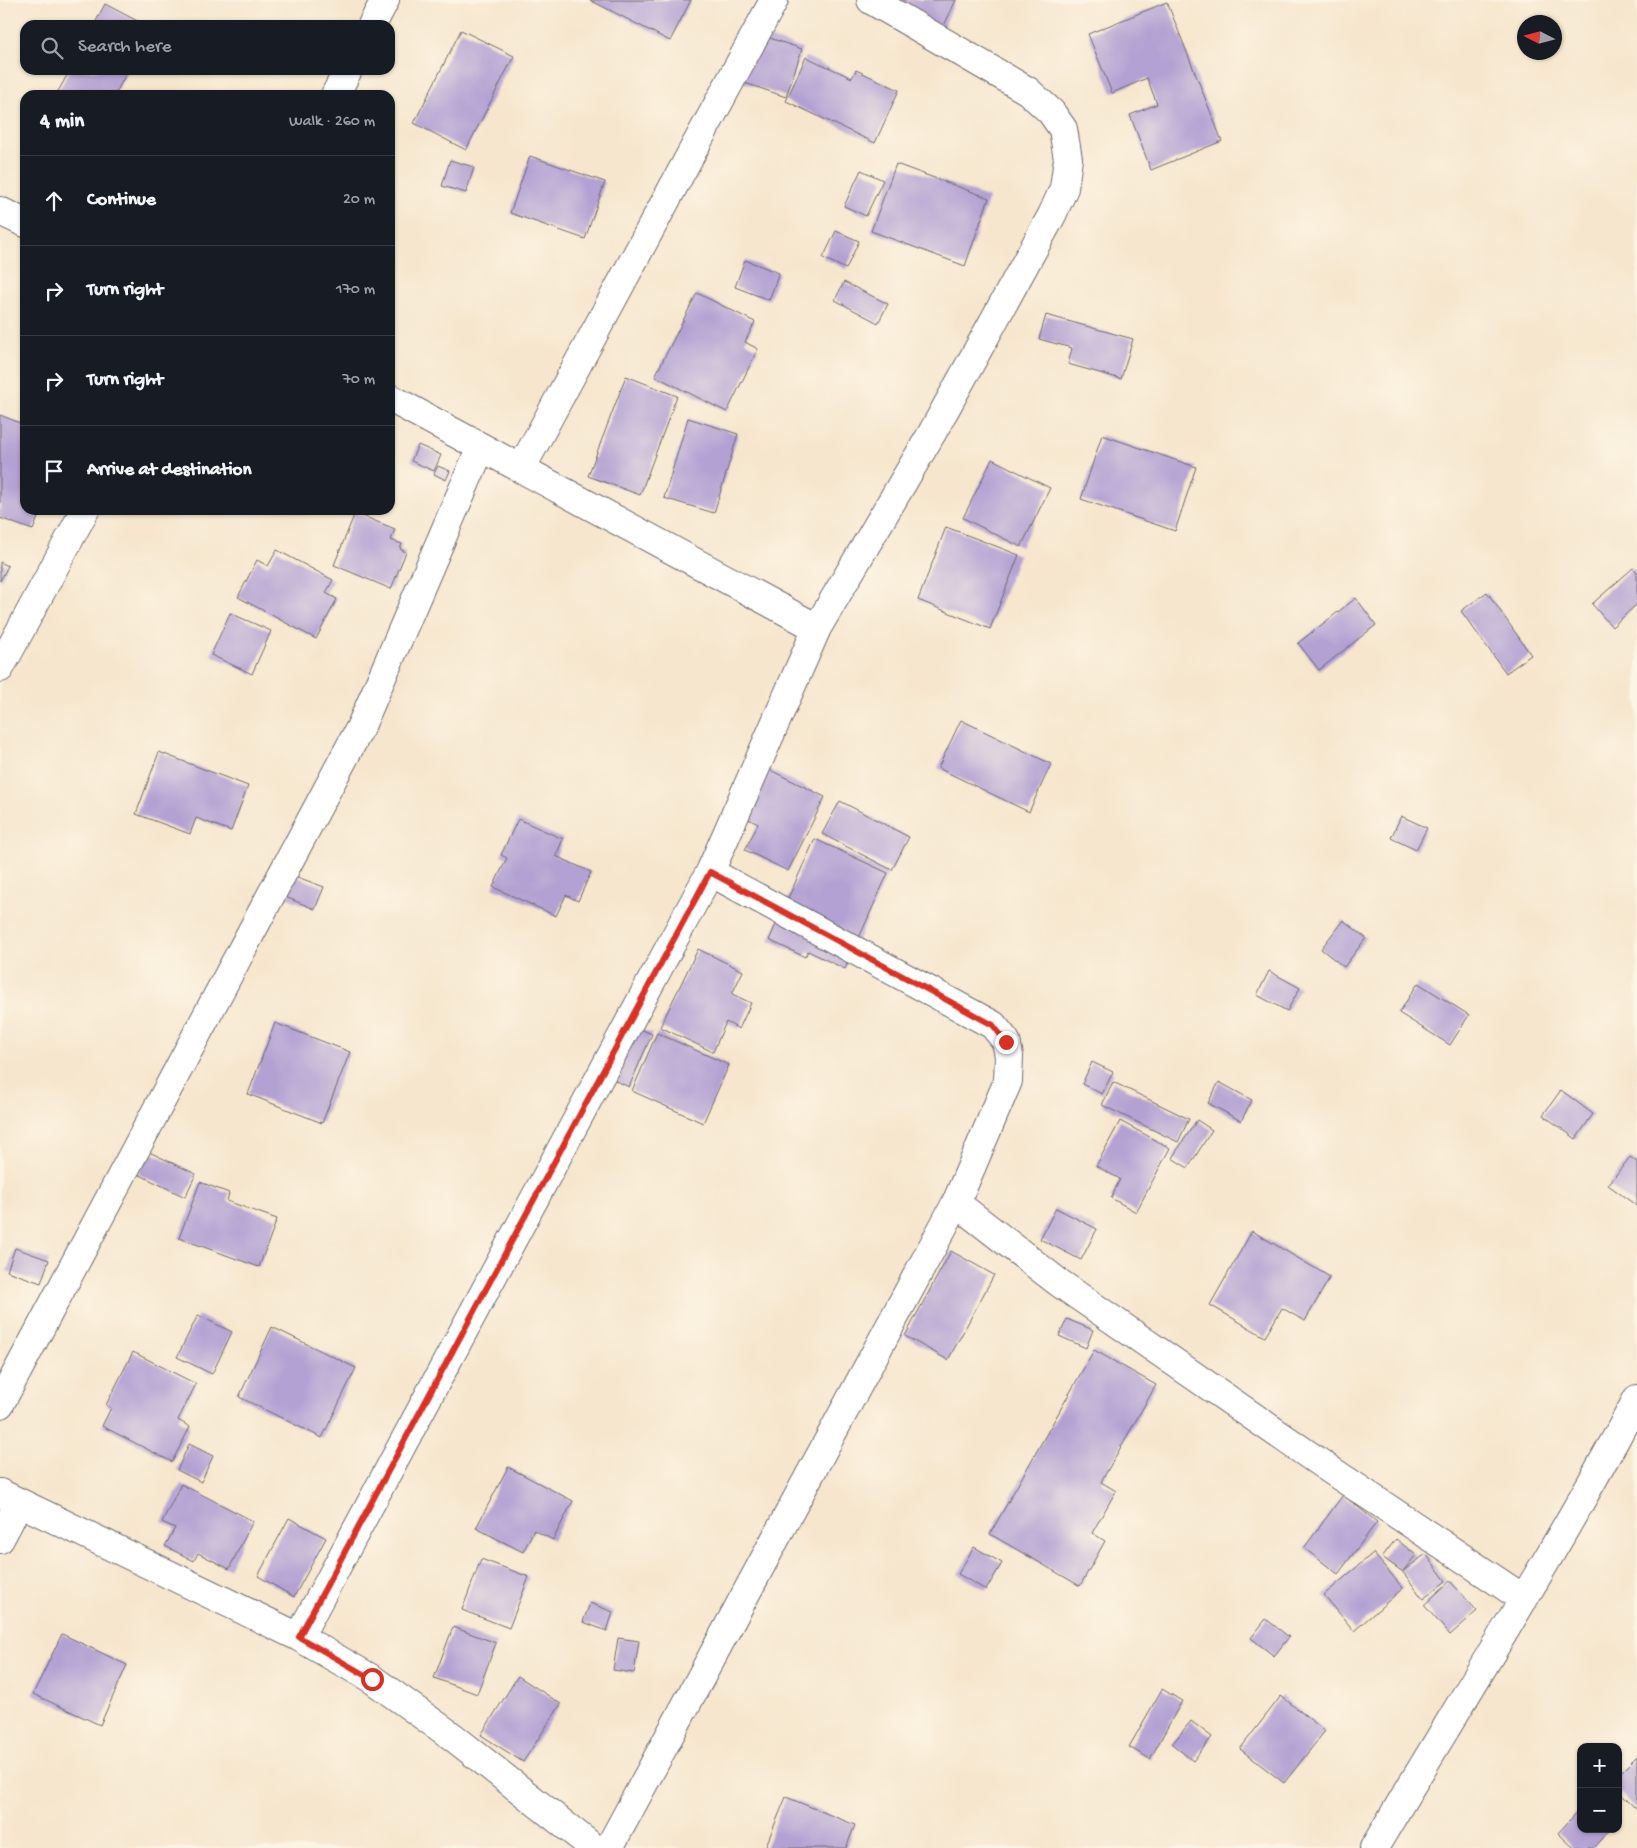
<!DOCTYPE html>
<meta charset="utf-8">
<style>
:root{--surface:#171b24;--page:#20242c;--text:#f1f3f6;--muted:#9ea1a6;--line:#363941}
body{margin:0;font-family:"Gochi Hand",sans-serif;background:var(--page);color:var(--text)}
.controls{position:absolute;right:15px;bottom:15px;display:grid;overflow:hidden;border-radius:10px;box-shadow:0 1px 4px #0004}
.controls button{width:45px;height:45px;display:grid;place-items:center;padding:0;border:0;border-bottom:1px solid var(--line);background:var(--surface);color:var(--text);font:25px sans-serif}
.compass{position:absolute;left:1517px;top:15px;width:45px;height:45px;border-radius:50%;background:var(--surface);box-shadow:0 1px 4px #0004;rotate:276deg}
.stop{position:absolute;width:15px;height:15px;margin:-11px;border:4px solid #d93025;border-radius:50%;background:#fff}
.stop.end{background:#d93025;border-color:#fff;box-shadow:0 1px 5px #0008}
.list{margin:0;padding:0;list-style:none}
h2{display:flex;justify-content:space-between;align-items:center;height:65px;margin:0;padding:0 20px;font-size:21px}
h2 small{font-size:16px;font-weight:400;color:var(--muted)}
.list li{display:grid;grid-template-columns:32px 1fr auto;gap:15px;align-items:center;box-sizing:border-box;height:90px;padding:0 20px;border-top:1px solid var(--line)}
.list b{display:block;font-size:19px;white-space:nowrap}
.list em{font-size:16px;font-style:normal;color:var(--muted)}
.icon{flex:none;width:28px;height:28px;fill:none;stroke:currentColor;stroke-width:2;stroke-linecap:round;stroke-linejoin:round}
.map{position:relative;flex:none;width:1637px;height:1848px;overflow:hidden}
.search{position:absolute;background:var(--surface);box-shadow:0 1px 4px #0004;left:20px;top:20px;width:375px;height:55px;display:flex;align-items:center;gap:12px;box-sizing:border-box;padding:0 18px;border-radius:15px;color:var(--muted);font-size:19px}
.panel{position:absolute;background:var(--surface);box-shadow:0 1px 4px #0004;left:20px;top:90px;width:375px;height:425px;border-radius:15px}
.map>svg:first-child{display:block}
</style>
<div class="map">
<svg width="1637" height="1848" viewBox="0 0 1637 1848">
<rect width="100%" height="100%" fill="#fcf5e5"/>
<filter id="ink" filterUnits="userSpaceOnUse"><feTurbulence type="fractalNoise" baseFrequency=".02" numOctaves="2"/><feDisplacementMap in="SourceGraphic" scale="10" xChannelSelector="R" yChannelSelector="G"/><feConvolveMatrix kernelMatrix="1 2 1 2 8 2 1 2 1" color-interpolation-filters="sRGB"/></filter>
<filter id="wash" filterUnits="userSpaceOnUse"><feTurbulence type="fractalNoise" baseFrequency=".0096" numOctaves="4" result="noise"/><feDisplacementMap in="SourceGraphic" scale="20" xChannelSelector="R" yChannelSelector="G"/><feGaussianBlur stdDeviation="1.12" result="paint"/><feColorMatrix in="noise" values="0 0 0 0 0 0 0 0 0 0 0 0 0 0 0 0 0 1.4 0 .05"/><feComposite in="paint" operator="in"/></filter>
<g filter="url(#wash)">
<rect width="100%" height="100%" fill="#f6e6cd"/>
<g id="blocks">
<!-- building -->
<path fill="#b4a1d3" d="M 590,0 L 691,0 L 670,41 Z
M 875,0 L 956,0 L 942,30 Z
M 1167,2 L 1222,141 L 1151,170 L 1130,115 L 1157,104 L 1147,78 L 1112,93 L 1088,34 Z
M 105,4 L 145,25 L 94,25 Z
M 461,30 L 514,56 L 466,150 L 414,123 Z
M 758,34 L 802,49 L 786,97 L 742,82 Z
M 806,57 L 852,78 L 856,70 L 899,90 L 875,143 L 786,101 Z
M 70,70 L 128,70 L 115,95 L 56,95 Z
M 530,156 L 605,182 L 585,239 L 510,213 Z
M 450,160 L 474,167 L 466,193 L 442,186 Z
M 896,164 L 989,198 L 965,266 L 871,231 Z
M 861,170 L 883,180 L 866,216 L 844,206 Z
M 836,231 L 859,241 L 846,269 L 823,258 Z
M 745,260 L 779,273 L 769,300 L 735,287 Z
M 844,282 L 888,304 L 878,323 L 835,300 Z
M 697,293 L 755,322 L 745,342 L 758,349 L 727,412 L 655,376 Z
M 1046,315 L 1133,339 L 1121,379 L 1068,364 L 1072,348 L 1039,339 Z
M 626,376 L 677,396 L 640,495 L 588,476 Z
M 0,415 L 25,425 L 25,510 L 41,510 L 33,530 L 0,518 Z
M 688,418 L 738,434 L 714,513 L 664,498 Z
M 1102,435 L 1196,467 L 1175,531 L 1081,499 Z
M 418,445 L 441,455 L 434,471 L 411,461 Z
M 992,459 L 1050,488 L 1021,547 L 963,518 Z
M 438,466 L 450,471 L 446,480 L 434,474 Z
M 355,513 L 395,529 L 391,540 L 402,544 L 400,549 L 406,552 L 391,589 L 334,565 Z
M 946,527 L 1019,555 L 990,629 L 918,600 Z
M 277,550 L 333,580 L 326,593 L 337,599 L 316,639 L 238,597 L 257,560 L 268,566 Z
M 0,562 L 8,566 L 0,581 Z
M 1633,568 L 1637,572 L 1637,604 L 1612,627 L 1592,604 Z
M 1487,592 L 1531,655 L 1506,673 L 1461,611 Z
M 1356,598 L 1376,625 L 1319,670 L 1298,643 Z
M 230,613 L 271,631 L 252,674 L 211,655 Z
M 961,720 L 1051,764 L 1029,812 L 938,768 Z
M 159,752 L 248,786 L 231,831 L 196,818 L 190,834 L 136,814 Z
M 766,768 L 825,797 L 788,871 L 745,850 L 758,824 L 743,816 Z
M 840,801 L 909,837 L 892,870 L 822,834 Z
M 1401,816 L 1427,828 L 1416,850 L 1391,838 Z
M 518,819 L 563,839 L 556,856 L 591,872 L 578,901 L 566,895 L 556,916 L 493,887 L 507,858 L 501,855 Z
M 815,839 L 888,873 L 845,969 L 808,951 L 805,957 L 769,940 Z
M 292,875 L 324,887 L 315,909 L 283,896 Z
M 1343,920 L 1366,938 L 1344,967 L 1321,949 Z
M 698,949 L 743,971 L 732,994 L 751,1003 L 739,1029 L 726,1022 L 713,1052 L 660,1027 Z
M 1269,971 L 1300,988 L 1287,1011 L 1257,995 Z
M 1418,983 L 1469,1015 L 1450,1045 L 1399,1013 Z
M 275,1023 L 350,1052 L 322,1123 L 248,1094 Z
M 631,1025 L 652,1034 L 629,1087 L 608,1077 Z
M 657,1033 L 729,1065 L 703,1123 L 632,1091 Z
M 1092,1062 L 1113,1072 L 1102,1094 L 1082,1084 Z
M 1113,1082 L 1189,1119 L 1178,1142 L 1102,1105 Z
M 1219,1082 L 1252,1100 L 1241,1121 L 1208,1103 Z
M 1561,1090 L 1593,1114 L 1576,1139 L 1543,1115 Z
M 1197,1120 L 1212,1130 L 1188,1168 L 1172,1158 Z
M 1120,1121 L 1170,1148 L 1136,1212 L 1111,1198 L 1120,1179 L 1096,1166 Z
M 149,1152 L 196,1174 L 185,1197 L 138,1174 Z
M 1630,1157 L 1637,1162 L 1637,1206 L 1608,1185 Z
M 200,1182 L 229,1193 L 227,1201 L 277,1219 L 259,1267 L 179,1238 Z
M 1056,1208 L 1097,1229 L 1081,1260 L 1040,1239 Z
M 1252,1231 L 1330,1277 L 1305,1321 L 1282,1308 L 1265,1337 L 1210,1305 Z
M 15,1248 L 49,1260 L 41,1283 L 7,1271 Z
M 951,1251 L 994,1275 L 948,1360 L 905,1336 Z
M 198,1315 L 232,1332 L 212,1374 L 177,1357 Z
M 1067,1319 L 1093,1330 L 1086,1348 L 1059,1336 Z
M 272,1327 L 356,1368 L 322,1438 L 239,1397 Z
M 1094,1350 L 1156,1385 L 1101,1482 L 1116,1491 L 1092,1533 L 1105,1541 L 1080,1586 L 990,1534 Z
M 133,1352 L 196,1384 L 178,1420 L 190,1427 L 172,1462 L 102,1426 L 111,1408 L 106,1405 Z
M 189,1444 L 213,1456 L 201,1482 L 177,1470 Z
M 508,1467 L 573,1501 L 553,1540 L 534,1530 L 523,1552 L 476,1528 Z
M 181,1484 L 253,1521 L 229,1569 L 198,1553 L 194,1561 L 165,1546 L 175,1528 L 162,1522 Z
M 1343,1495 L 1377,1522 L 1338,1574 L 1304,1548 Z
M 289,1518 L 326,1538 L 294,1597 L 258,1576 Z
M 1396,1539 L 1416,1555 L 1403,1571 L 1426,1554 L 1446,1581 L 1423,1599 L 1403,1572 L 1382,1557 Z
M 974,1547 L 1002,1563 L 986,1590 L 958,1574 Z
M 1373,1553 L 1403,1588 L 1354,1631 L 1324,1595 Z
M 481,1559 L 529,1577 L 509,1628 L 462,1610 Z
M 1450,1581 L 1477,1611 L 1450,1635 L 1424,1605 Z
M 590,1603 L 613,1612 L 607,1631 L 583,1622 Z
M 1266,1619 L 1289,1637 L 1274,1656 L 1251,1638 Z
M 453,1627 L 496,1643 L 477,1694 L 434,1678 Z
M 62,1634 L 127,1665 L 100,1725 L 33,1694 Z
M 618,1638 L 639,1641 L 634,1673 L 613,1670 Z
M 518,1676 L 561,1704 L 523,1762 L 481,1735 Z
M 1162,1689 L 1182,1701 L 1150,1759 L 1129,1747 Z
M 1281,1696 L 1325,1731 L 1284,1783 L 1240,1749 Z
M 1191,1721 L 1212,1737 L 1193,1761 L 1172,1744 Z
M 1637,1756 L 1637,1810 L 1618,1791 L 1618,1775 Z
M 786,1797 L 855,1825 L 846,1848 L 765,1848 Z
M 1581,1808 L 1581,1829 L 1610,1829 L 1593,1848 L 1574,1848 L 1558,1833 Z"/>
</g>
</g>
<g filter="url(#ink)">
<use href="#blocks" fill-opacity="0" stroke="#6c676e" stroke-width="1"/>
<g fill="none" stroke-linecap="round" stroke-linejoin="round">
<!-- street casing -->
<g stroke="#6c676e" stroke-width="30">
<path id="street" d="M 372,25 L 385,0
M 335,95 L 348,70
M 0,211 L 25,223
M 390,398 L 817,628
M 521,469 L 774,0
M 0,668 L 85,510
M 956,1203 L 1058,1282 L 1329,1469 L 1524,1599
M 0,1404 L 361,726 L 481,447
M 0,1493 L 299,1637 L 372,1679 L 453,1737 L 594,1848
M 0,1539 L 19,1503
M 299,1637 L 710,872 L 817,628 L 932,433 L 1052,215 L 1064,188 L 1068,159 L 1063,129 L 1051,112 L 1028,91 L 871,0
M 609,1848 L 956,1203 L 1008,1081 L 1009,1056 L 1006,1041 L 993,1025 L 710,872
M 1374,1848 C 1462,1699 1556,1552 1637,1399"/>
</g>
<!-- street -->
<use href="#street" stroke="#fff" stroke-width="28"/>
</g>
</g>
<g fill="none" stroke-linecap="round" stroke-linejoin="round" filter="url(#ink)">
<!-- route -->
<path stroke="#d93025" stroke-width="6" d="M 372,1679 L 299,1637 L 710,872 L 993,1025 L 1006,1042"/>
</g>
</svg>
<div class="controls">
<button>+</button>
<button>−</button>
</div>
<svg class="compass" viewBox="-18 -18 36 36"><path d="M0-13l5 13h-10z" fill="#e53935"/><path d="M0 13l5-13h-10z" fill="#9ea1a6"/></svg>
<div class="stop" style="left:372px;top:1679px"></div>
<div class="stop end" style="left:1006px;top:1042px"></div>
<div class="search"><svg class="icon" aria-label="search" viewBox="0 0 24 24"><circle cx="10" cy="10" r="6"/><path d="M15 15l6 6"/></svg>Search here</div>
<section class="panel">
<h2>4 min<small>Walk · 260 m</small></h2>
<ul class="list">
<li><svg class="icon" aria-label="ahead" viewBox="0 0 24 24"><path d="M12 20V5M6 11l6-6 6 6"/></svg><div><b>Continue</b></div><em>20 m</em></li>
<li><svg class="icon" aria-label="right" viewBox="0 0 24 24"><path d="M7 20v-9h11M14 6l5 5-5 5"/></svg><div><b>Turn right</b></div><em>170 m</em></li>
<li><svg class="icon" aria-label="right" viewBox="0 0 24 24"><path d="M7 20v-9h11M14 6l5 5-5 5"/></svg><div><b>Turn right</b></div><em>70 m</em></li>
<li><svg class="icon" aria-label="arrive" viewBox="0 0 24 24"><path d="M6 21V4h12l-3 4 3 4H6"/></svg><div><b>Arrive at destination</b></div></li>
</ul>
</section>
</div>
